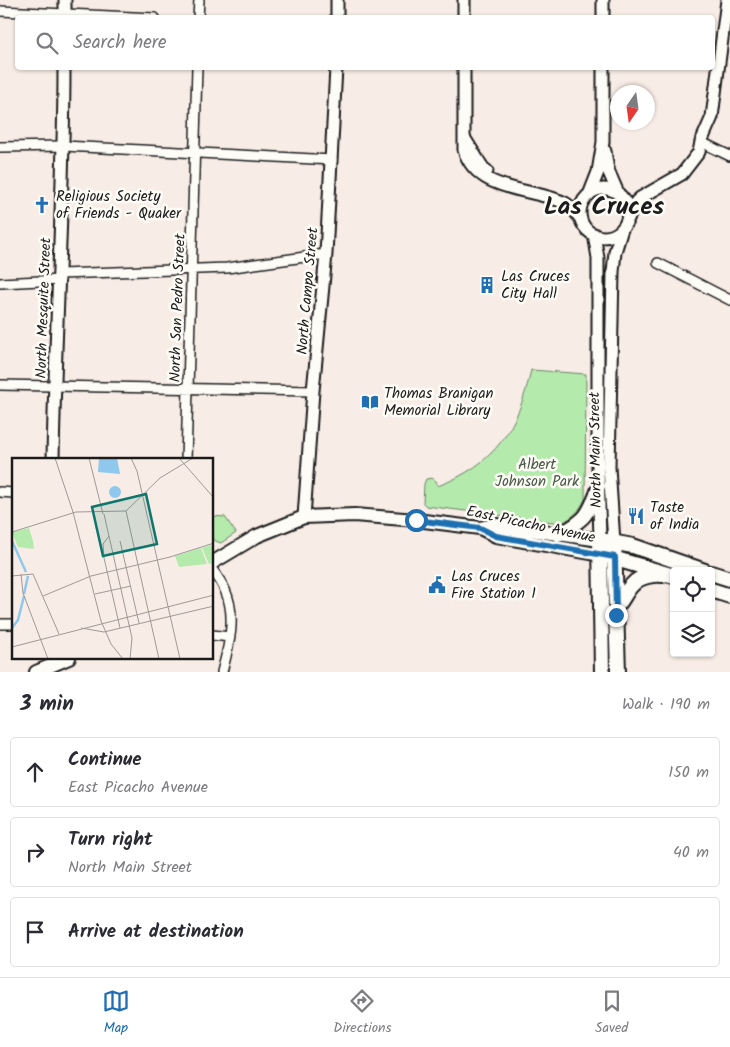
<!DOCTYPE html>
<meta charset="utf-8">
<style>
:root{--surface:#fff;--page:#f7f7f7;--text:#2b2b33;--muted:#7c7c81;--line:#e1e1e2;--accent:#1f6fb2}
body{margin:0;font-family:Kalam,sans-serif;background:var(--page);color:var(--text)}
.controls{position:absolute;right:15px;bottom:15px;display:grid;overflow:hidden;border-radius:5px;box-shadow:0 1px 4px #0004}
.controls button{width:45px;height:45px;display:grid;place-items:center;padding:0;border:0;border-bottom:1px solid var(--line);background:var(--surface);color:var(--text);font:25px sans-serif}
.compass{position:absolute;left:610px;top:85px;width:45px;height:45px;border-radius:50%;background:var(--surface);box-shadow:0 1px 4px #0004;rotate:193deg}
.stop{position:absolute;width:15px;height:15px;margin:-11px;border:4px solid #1f6fb2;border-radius:50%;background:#fff}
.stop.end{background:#1f6fb2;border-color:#fff;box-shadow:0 1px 5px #0008}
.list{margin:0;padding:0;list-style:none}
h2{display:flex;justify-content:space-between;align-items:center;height:65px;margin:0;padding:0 20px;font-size:21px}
h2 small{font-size:16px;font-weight:400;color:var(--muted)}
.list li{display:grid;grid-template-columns:32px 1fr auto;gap:15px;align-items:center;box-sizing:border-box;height:70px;margin:0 10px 10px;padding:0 10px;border:1px solid var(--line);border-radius:5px}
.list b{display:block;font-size:19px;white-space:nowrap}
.list p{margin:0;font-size:16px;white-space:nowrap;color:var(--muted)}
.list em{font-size:16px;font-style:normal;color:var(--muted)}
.icon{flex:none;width:28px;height:28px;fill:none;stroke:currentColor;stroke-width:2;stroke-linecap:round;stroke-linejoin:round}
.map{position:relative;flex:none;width:730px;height:672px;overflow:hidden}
.search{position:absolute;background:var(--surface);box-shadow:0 1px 4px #0004;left:15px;right:15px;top:15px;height:55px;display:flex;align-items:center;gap:12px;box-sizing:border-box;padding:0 18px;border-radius:5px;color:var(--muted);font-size:19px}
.sheet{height:305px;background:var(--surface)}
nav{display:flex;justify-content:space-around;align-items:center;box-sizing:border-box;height:70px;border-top:1px solid var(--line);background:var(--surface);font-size:14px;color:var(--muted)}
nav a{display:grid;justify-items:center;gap:2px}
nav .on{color:var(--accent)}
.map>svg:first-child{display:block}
</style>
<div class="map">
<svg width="730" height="672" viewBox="0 0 730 672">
<rect width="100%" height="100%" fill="#f8ece6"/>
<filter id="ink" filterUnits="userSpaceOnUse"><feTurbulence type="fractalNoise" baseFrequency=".02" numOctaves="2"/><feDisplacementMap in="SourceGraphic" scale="10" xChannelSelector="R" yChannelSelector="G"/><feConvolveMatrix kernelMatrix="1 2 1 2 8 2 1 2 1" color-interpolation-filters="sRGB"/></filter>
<g filter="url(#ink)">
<!-- green -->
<path fill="#b5eaad" stroke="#688364" d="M 531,370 L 586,374 L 585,499 C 579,511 574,517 561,523 L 426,506 L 423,503 L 424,484 L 426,479 L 432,478 L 436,481 L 438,486 C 495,464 518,429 531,370 Z
M 212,516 L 225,517 L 236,533 L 221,543 L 213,540 Z"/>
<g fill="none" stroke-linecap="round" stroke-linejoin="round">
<!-- minor casing -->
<g stroke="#1c1c1c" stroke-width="12">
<path id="minor" d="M 0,11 L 155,18
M 198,18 L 199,0
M 701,142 L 730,156
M 0,147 L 64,146 L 332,160
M 658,263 L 730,300
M 60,274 L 227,268 L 326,254
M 0,283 L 60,280
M 0,385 L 313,391
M 186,460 L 197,68
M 0,492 L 14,493
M 212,569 C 217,576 222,583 225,590 C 237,616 229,646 222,672
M 0,624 L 14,624
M 212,635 L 230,637"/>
</g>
<!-- tertiary casing -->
<g stroke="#1c1c1c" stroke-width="15">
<path id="tertiary" d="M 603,0 L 603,18
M 65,18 L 65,0
M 337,18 L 337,0
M 464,18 L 464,0
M 464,68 L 464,150 C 478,194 533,187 565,203 C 572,207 576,213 581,219
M 465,139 L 483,168 L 487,171
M 605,151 L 608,170 L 618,193
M580 213a24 24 0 1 1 48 0a24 24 0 1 1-48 0Z
M 589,195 L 598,172 L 603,142 L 603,68
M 626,223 L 636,202 L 640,198 L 682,174 L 699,152 L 701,142 L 712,117 L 727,0
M 594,234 L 598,258 L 598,470 L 600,540
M 53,460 C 55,329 64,198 64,68
M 304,517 L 313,391 L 326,254 L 336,68
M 614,542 L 609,467 L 613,272 L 615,252 L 622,229"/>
</g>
<!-- secondary casing -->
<g stroke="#1c1c1c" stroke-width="16">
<path id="secondary" d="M 480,528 L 496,525 L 600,540
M 558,535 C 586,519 588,516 599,486
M 212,563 L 257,536 L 304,517 L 354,515 L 416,520 L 480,528 L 496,536 L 601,555
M 36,672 L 69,658"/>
</g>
<!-- primary casing -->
<g stroke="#1c1c1c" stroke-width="18">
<path id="primary" d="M 614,542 L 618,672
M 606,556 L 674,576
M 711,573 L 730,579
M 711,590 L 730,596
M 616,607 C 623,600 626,590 633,584 C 640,576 654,574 663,575
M 602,672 L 600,540 L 633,546 L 705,571"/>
</g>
<!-- minor -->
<use href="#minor" stroke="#fdfcf7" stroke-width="9"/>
<!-- tertiary -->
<use href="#tertiary" stroke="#fdfcf7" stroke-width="11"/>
<!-- secondary -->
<use href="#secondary" stroke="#fdfcf7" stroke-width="12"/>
<!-- primary -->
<use href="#primary" stroke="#fdfcf7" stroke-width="14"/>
</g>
</g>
<g fill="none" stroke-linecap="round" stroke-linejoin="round" filter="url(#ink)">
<!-- route -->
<path stroke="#1f6fb2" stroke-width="6" d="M 416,520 L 480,528 L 496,536 L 615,557 L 616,615"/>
</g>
<!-- icons -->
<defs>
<g id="church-bare" transform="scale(1.35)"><path d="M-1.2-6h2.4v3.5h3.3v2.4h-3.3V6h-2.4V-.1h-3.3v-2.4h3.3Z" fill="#1f6fb2" stroke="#fdfcf7" stroke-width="2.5" paint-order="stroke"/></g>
<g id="building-bare" transform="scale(1.35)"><path d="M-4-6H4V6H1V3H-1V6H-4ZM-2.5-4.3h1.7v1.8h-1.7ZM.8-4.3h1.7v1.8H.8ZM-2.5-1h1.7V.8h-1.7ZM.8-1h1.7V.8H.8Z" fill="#1f6fb2" stroke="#fdfcf7" stroke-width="2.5" paint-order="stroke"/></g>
<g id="library-bare" transform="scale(1.35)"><path d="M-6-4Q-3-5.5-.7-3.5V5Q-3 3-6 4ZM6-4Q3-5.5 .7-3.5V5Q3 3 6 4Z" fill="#1f6fb2" stroke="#fdfcf7" stroke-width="2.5" paint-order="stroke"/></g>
<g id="restaurant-bare" transform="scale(1.35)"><path d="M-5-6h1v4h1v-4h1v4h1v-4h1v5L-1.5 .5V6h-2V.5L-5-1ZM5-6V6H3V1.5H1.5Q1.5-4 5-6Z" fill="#1f6fb2" stroke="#fdfcf7" stroke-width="2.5" paint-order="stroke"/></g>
<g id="civic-bare" transform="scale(1.35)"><path d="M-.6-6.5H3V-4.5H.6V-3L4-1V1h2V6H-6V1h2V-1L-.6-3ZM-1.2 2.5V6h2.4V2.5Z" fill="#1f6fb2" stroke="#fdfcf7" stroke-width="2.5" paint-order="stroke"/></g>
</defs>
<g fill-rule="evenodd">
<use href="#church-bare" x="42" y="205"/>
<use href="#building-bare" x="487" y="285"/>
<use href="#library-bare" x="370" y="402"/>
<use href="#restaurant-bare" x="636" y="516"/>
<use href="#civic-bare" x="437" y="585"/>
</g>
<g text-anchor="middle" stroke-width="5" stroke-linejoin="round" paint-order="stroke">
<!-- poi labels -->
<g font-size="15" fill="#1c1c1c" stroke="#fdfcf7" text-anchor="start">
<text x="56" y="201">Religious Society<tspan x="56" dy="17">of Friends - Quaker</tspan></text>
<text x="501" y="281">Las Cruces<tspan x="501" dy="17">City Hall</tspan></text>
<text x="384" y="398">Thomas Branigan<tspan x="384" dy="17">Memorial Library</tspan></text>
<text x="650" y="512">Taste<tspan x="650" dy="17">of India</tspan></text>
<text x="451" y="581">Las Cruces<tspan x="451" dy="17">Fire Station 1</tspan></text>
</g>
<!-- street labels -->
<g font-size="15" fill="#1c1c1c" stroke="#fdfcf7">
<text transform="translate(307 291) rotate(-85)" y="5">North Campo Street</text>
<text transform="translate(43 308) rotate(-88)" y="5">North Mesquite Street</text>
<text transform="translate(177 308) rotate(-88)" y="5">North San Pedro Street</text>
<text transform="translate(595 450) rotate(-91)" y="5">North Main Street</text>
<text transform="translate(531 524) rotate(12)" y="5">East Picacho Avenue</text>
</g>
<!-- park labels -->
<g font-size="15" fill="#4a5a48" stroke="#fdfcf7">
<text x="537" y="469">Albert<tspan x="537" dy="17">Johnson Park</tspan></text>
</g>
<!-- town labels -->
<g font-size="25" font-weight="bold" fill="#1c1c1c" stroke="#fdfcf7">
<text x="604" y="214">Las Cruces</text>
</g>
</g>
<!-- overview -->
<g transform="translate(12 458)">
<rect width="201" height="201" fill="#f8ece6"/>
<path d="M 17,70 L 21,83 L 22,91 L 6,89 L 0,74 ZM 201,86 L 201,105 L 197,106 L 190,90 ZM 189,90 L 195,106 L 167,109 L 163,98 Z" fill="#b5eaad"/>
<path d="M 87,0 L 105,0 L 108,16 L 86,14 ZM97 34a6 6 0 1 1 12 0a6 6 0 1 1-12 0Z" fill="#8ec9ed"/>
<path fill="none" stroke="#8ec9ed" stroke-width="2.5" d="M 0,83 L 14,114M 12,136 L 16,118M 0,170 L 6,162 L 12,138"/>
<path fill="none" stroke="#a09995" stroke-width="1" d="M 43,0 L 61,54M 77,0 L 91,56M 119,0 L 125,13 L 168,201M 167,0 L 202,40M 114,53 L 147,201M 61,54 L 89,163 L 99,186 L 111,201M 92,56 L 115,158M 0,74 L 64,54 L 114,53 L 148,20 L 181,0M 97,78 L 91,86 L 92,100 L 108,170M 108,83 L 127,165M 9,116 L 11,135 L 36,201M 0,118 L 21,116 L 47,176M 83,136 L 119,128M 31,138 L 79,118 L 158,99 L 202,85M 115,158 L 120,180 L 118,201M 69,170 L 92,174 L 202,148M 0,189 L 202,137"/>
<path fill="#0f766e" fill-opacity="0.15" stroke="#0f766e" stroke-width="2.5" d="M 134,36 L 145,86 L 91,98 L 80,49 Z"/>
<rect width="201" height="201" fill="none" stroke="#1c1c1c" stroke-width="2.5"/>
</g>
</svg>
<div class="controls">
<button><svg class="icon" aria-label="locate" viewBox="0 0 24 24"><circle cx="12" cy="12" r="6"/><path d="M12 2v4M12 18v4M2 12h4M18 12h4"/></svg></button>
<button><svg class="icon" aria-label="layers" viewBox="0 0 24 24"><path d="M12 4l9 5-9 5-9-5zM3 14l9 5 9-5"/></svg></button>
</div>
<svg class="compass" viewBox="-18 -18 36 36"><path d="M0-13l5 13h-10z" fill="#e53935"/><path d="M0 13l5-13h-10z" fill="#7c7c81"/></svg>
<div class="stop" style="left:416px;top:520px"></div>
<div class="stop end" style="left:616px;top:615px"></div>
<div class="search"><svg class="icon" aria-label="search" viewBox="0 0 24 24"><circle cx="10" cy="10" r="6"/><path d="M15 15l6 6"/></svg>Search here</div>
</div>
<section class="sheet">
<h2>3 min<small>Walk · 190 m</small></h2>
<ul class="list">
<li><svg class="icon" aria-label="ahead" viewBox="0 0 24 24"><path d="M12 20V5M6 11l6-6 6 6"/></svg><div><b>Continue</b><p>East Picacho Avenue</p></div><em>150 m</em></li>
<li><svg class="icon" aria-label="right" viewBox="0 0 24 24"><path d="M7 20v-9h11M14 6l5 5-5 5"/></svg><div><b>Turn right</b><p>North Main Street</p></div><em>40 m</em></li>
<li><svg class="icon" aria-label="arrive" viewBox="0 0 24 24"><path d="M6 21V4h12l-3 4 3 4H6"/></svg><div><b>Arrive at destination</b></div></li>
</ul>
</section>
<nav>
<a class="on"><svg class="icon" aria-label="map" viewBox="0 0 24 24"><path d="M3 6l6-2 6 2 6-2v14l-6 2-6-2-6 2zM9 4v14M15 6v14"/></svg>Map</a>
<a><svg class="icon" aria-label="directions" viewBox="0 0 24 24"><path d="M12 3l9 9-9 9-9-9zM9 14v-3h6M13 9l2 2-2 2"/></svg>Directions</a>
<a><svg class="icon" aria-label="saved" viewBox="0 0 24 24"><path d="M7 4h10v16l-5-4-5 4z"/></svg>Saved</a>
</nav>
